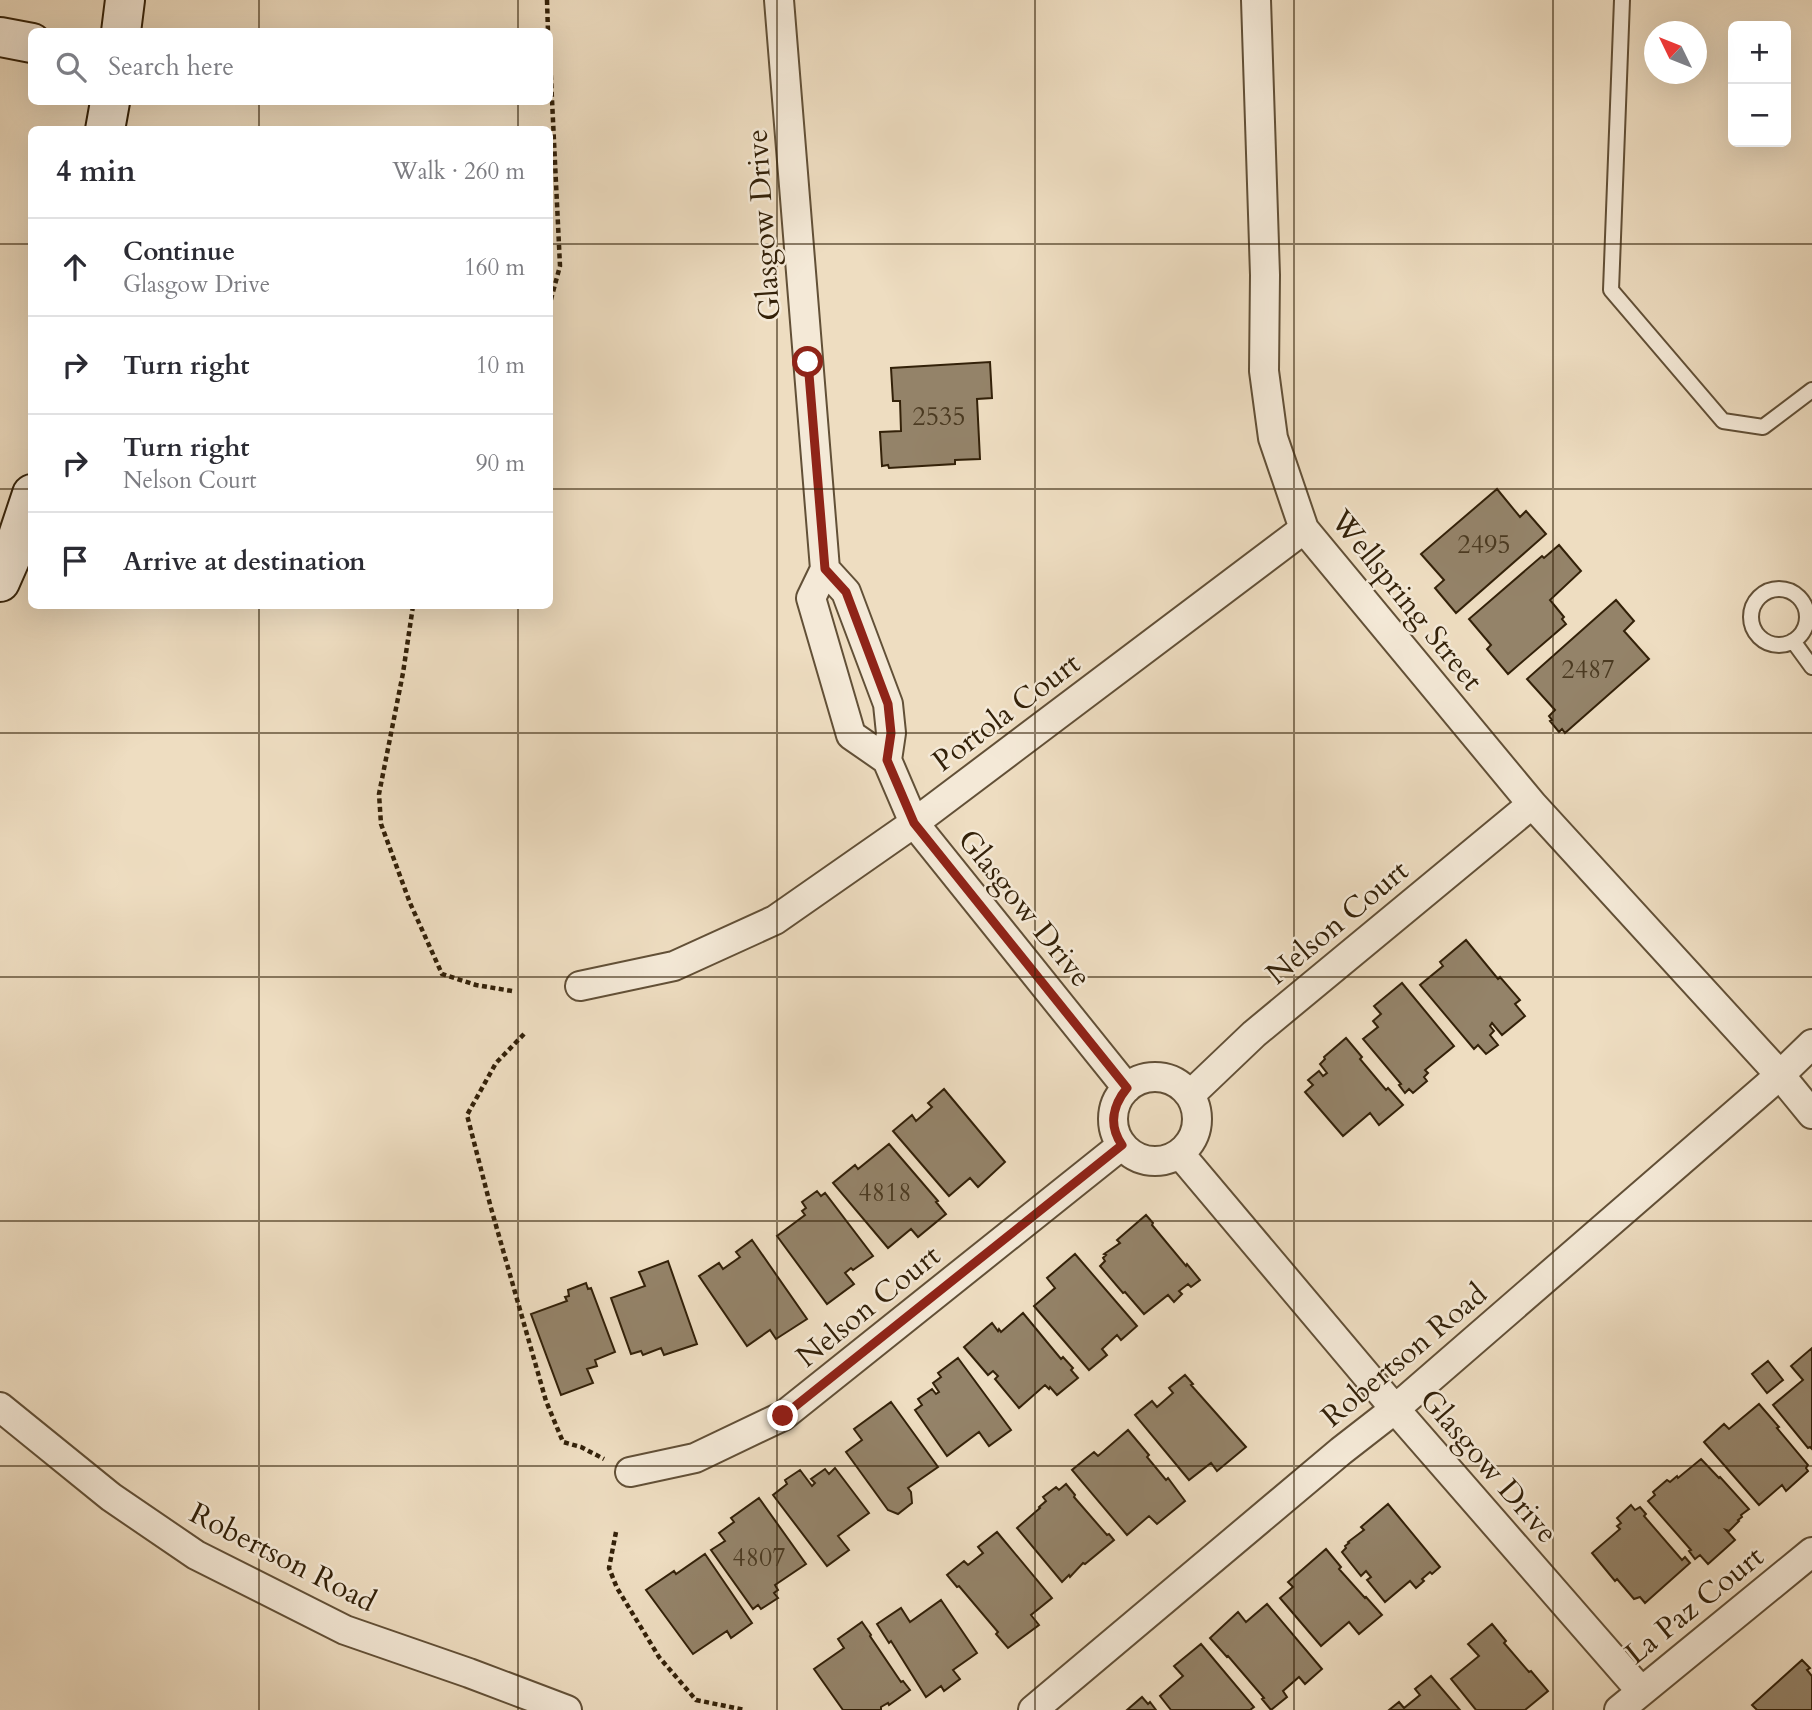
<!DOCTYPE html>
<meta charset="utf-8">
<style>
:root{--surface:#fff;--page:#f7f7f7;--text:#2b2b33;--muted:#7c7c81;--line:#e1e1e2}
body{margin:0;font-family:Cardo,serif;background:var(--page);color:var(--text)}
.controls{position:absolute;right:21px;top:21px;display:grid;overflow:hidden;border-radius:10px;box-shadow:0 7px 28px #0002}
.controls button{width:63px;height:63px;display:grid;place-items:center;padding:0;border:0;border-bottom:2px solid var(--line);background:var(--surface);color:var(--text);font:35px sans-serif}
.compass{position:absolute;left:1644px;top:21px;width:63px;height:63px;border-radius:50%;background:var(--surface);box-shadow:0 7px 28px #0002;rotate:313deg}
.stop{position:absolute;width:21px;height:21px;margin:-16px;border:5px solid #8f2418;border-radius:50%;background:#fff}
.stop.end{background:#8f2418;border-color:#fff;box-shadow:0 2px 7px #0008}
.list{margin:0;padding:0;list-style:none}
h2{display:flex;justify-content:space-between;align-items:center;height:91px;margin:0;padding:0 28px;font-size:30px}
h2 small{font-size:23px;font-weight:400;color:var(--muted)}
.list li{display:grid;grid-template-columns:46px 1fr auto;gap:21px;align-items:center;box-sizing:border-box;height:98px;padding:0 28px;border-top:2px solid var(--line)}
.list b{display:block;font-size:26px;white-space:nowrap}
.list p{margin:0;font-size:23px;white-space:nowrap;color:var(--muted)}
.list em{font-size:23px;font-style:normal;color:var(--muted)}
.icon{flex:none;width:38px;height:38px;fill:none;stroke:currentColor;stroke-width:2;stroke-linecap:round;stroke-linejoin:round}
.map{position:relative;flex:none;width:1812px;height:1710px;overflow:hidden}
.search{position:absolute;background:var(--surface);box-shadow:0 7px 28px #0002;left:28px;top:28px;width:525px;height:77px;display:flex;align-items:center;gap:18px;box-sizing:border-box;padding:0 24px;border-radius:10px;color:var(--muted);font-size:26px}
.panel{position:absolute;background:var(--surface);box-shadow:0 7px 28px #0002;left:28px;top:126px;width:525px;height:483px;border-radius:10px}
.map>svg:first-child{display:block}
</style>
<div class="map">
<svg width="1812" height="1710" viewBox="0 0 1812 1710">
<rect width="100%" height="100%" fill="#eeddc1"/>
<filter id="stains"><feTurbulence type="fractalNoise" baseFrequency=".00286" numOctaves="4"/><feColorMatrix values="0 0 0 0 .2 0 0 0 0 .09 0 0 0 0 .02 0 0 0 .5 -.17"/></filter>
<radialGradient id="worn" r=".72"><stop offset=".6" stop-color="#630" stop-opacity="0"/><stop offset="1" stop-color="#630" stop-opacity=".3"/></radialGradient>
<!-- building -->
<path fill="#948369" stroke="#332109" stroke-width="2" d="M 990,362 L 992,398 L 977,399 L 980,459 L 955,460 L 955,464 L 889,468 L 888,465 L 882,466 L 880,432 L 901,431 L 900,401 L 893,401 L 891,368 Z
M 1497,489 L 1520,517 L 1526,511 L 1546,534 L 1456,613 L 1435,588 L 1444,580 L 1421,554 Z
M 1559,545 L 1581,571 L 1550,600 L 1564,617 L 1562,619 L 1566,624 L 1508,674 L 1487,649 L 1491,645 L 1469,619 L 1542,556 L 1544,558 Z
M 1616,600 L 1634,621 L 1624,631 L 1649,659 L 1565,733 L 1562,729 L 1559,732 L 1550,721 L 1552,720 L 1549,716 L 1555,710 L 1527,679 Z
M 1466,940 L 1498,979 L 1500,977 L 1520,1000 L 1515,1004 L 1525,1016 L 1502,1035 L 1492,1023 L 1490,1026 L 1494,1031 L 1490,1035 L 1498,1045 L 1486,1054 L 1478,1045 L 1474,1049 L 1420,985 L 1443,966 L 1440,962 Z
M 1402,983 L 1454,1046 L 1425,1070 L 1428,1073 L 1424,1077 L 1427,1081 L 1413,1093 L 1409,1089 L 1405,1093 L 1399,1085 L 1401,1084 L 1363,1039 L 1378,1027 L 1373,1021 L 1381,1014 L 1374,1006 Z
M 1346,1038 L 1362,1057 L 1360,1059 L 1386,1090 L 1388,1088 L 1403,1105 L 1379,1125 L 1370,1113 L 1343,1136 L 1305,1092 L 1313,1085 L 1308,1080 L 1319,1071 L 1323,1076 L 1327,1073 L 1320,1064 L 1325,1059 L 1324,1057 Z
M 944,1089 L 1005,1162 L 978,1187 L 970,1178 L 949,1196 L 893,1131 L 912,1115 L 916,1121 L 932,1107 L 928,1103 Z
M 889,1144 L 938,1201 L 936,1202 L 946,1214 L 918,1237 L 911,1229 L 888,1248 L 833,1183 L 855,1165 L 858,1169 Z
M 817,1191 L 821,1196 L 825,1193 L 873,1256 L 853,1270 L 851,1268 L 845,1273 L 854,1284 L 827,1304 L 777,1236 L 805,1215 L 802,1211 L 806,1208 L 802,1202 Z
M 1146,1215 L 1153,1223 L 1152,1225 L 1186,1266 L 1187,1264 L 1200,1280 L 1191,1287 L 1188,1284 L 1179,1291 L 1182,1294 L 1174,1302 L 1168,1295 L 1144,1314 L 1125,1292 L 1123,1293 L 1100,1266 L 1105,1261 L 1103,1258 L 1106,1255 L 1104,1254 L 1120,1243 L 1117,1240 Z
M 752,1240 L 807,1319 L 776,1339 L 770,1330 L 747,1346 L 699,1276 L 719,1263 L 723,1269 L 740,1257 L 736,1252 Z
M 1075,1254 L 1137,1326 L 1121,1340 L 1117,1335 L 1102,1349 L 1107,1355 L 1089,1370 L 1034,1306 L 1055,1288 L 1047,1278 Z
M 668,1261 L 697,1344 L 664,1355 L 661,1348 L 643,1355 L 641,1351 L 631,1354 L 611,1298 L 645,1286 L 639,1272 Z
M 586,1283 L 588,1289 L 591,1288 L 615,1352 L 595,1360 L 597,1366 L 587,1369 L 593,1383 L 561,1395 L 531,1314 L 567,1301 L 565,1297 L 569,1296 L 568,1290 Z
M 1023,1313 L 1061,1359 L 1063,1357 L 1073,1368 L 1071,1370 L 1078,1378 L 1057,1395 L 1050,1387 L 1049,1389 L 1045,1385 L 1019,1408 L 995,1379 L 998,1376 L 993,1371 L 988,1375 L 964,1347 L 992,1323 L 998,1331 L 999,1329 L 1001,1332 Z
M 1812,1348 L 1812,1449 L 1810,1447 L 1808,1448 L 1773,1405 L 1803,1380 L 1791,1366 Z
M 958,1358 L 1011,1430 L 989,1446 L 979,1432 L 947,1456 L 915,1410 L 922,1405 L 918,1399 L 932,1389 L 936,1394 L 939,1392 L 933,1383 L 941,1377 L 938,1373 Z
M 1768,1361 L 1783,1380 L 1767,1393 L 1752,1374 Z
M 1185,1375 L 1193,1384 L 1191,1385 L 1246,1447 L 1217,1471 L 1211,1463 L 1189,1480 L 1135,1415 L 1152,1401 L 1157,1407 L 1173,1393 L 1169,1388 Z
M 891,1402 L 938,1467 L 908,1488 L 911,1492 L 912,1503 L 898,1514 L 888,1510 L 846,1452 L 862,1440 L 854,1429 Z
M 1759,1404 L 1779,1427 L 1777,1428 L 1808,1465 L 1806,1468 L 1808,1471 L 1786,1491 L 1782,1485 L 1759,1505 L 1704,1442 L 1724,1424 L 1729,1429 Z
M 1128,1430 L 1149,1455 L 1147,1457 L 1166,1480 L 1168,1478 L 1185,1501 L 1157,1524 L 1149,1516 L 1127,1535 L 1072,1470 L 1094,1452 L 1098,1456 Z
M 1701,1459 L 1719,1478 L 1720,1477 L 1749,1509 L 1741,1515 L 1742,1517 L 1738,1520 L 1739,1521 L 1729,1531 L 1726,1530 L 1735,1540 L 1708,1564 L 1700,1555 L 1695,1559 L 1689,1551 L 1691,1550 L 1648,1501 L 1655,1495 L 1653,1492 L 1667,1480 L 1670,1482 L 1677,1476 L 1678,1478 Z
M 835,1468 L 869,1513 L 838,1536 L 849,1550 L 827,1566 L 773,1495 L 787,1484 L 785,1480 L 800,1470 L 812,1486 L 815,1483 L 811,1479 L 825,1469 L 829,1474 Z
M 1066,1484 L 1075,1495 L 1074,1497 L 1107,1535 L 1109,1534 L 1114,1540 L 1085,1564 L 1083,1563 L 1070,1577 L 1069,1575 L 1062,1582 L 1017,1528 L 1040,1508 L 1039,1507 L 1046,1501 L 1043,1497 L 1056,1487 L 1059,1490 Z
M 759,1498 L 806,1564 L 775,1585 L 778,1590 L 774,1593 L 778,1598 L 761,1609 L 758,1605 L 753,1609 L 711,1550 L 725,1541 L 719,1533 L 734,1522 L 731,1518 Z
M 1388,1504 L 1440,1567 L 1432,1574 L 1430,1572 L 1422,1579 L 1424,1581 L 1416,1588 L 1410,1581 L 1385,1602 L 1367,1580 L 1371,1577 L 1366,1571 L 1361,1576 L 1342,1552 L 1346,1548 L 1345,1546 L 1349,1543 L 1348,1542 L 1364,1530 L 1361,1527 Z
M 1631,1505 L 1635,1510 L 1640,1507 L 1646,1514 L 1644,1516 L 1682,1560 L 1685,1557 L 1690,1563 L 1645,1603 L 1640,1597 L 1634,1599 L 1617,1579 L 1615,1581 L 1592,1553 L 1620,1529 L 1617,1526 L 1621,1523 L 1617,1518 Z
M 997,1532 L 1052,1598 L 1031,1615 L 1039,1625 L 1008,1648 L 996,1634 L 998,1632 L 959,1586 L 957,1587 L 947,1575 L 964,1561 L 968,1565 L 983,1553 L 978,1547 Z
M 1326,1549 L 1341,1567 L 1339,1569 L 1365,1598 L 1366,1597 L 1382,1615 L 1359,1634 L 1349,1622 L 1321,1646 L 1280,1598 L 1293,1587 L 1288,1582 Z
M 705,1554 L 752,1623 L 731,1638 L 727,1631 L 693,1654 L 646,1590 L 674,1571 L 676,1574 Z
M 941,1600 L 977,1653 L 953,1670 L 960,1679 L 944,1691 L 941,1686 L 926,1697 L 891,1641 L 889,1643 L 877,1624 L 901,1608 L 910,1622 Z
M 1267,1604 L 1322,1669 L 1305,1684 L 1299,1677 L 1283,1691 L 1287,1697 L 1271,1710 L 1262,1699 L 1264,1698 L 1228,1656 L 1227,1657 L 1210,1638 L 1238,1612 L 1246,1622 Z
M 862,1622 L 871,1635 L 870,1636 L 901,1682 L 903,1681 L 910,1690 L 889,1705 L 888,1703 L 881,1707 L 881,1710 L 843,1710 L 814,1669 L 844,1648 L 838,1639 Z
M 1492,1624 L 1506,1641 L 1504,1643 L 1529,1672 L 1531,1671 L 1548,1691 L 1525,1710 L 1476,1710 L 1451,1679 L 1479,1656 L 1468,1644 Z
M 1201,1644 L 1254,1707 L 1250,1710 L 1171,1710 L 1160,1696 L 1183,1676 L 1174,1666 Z
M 1802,1660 L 1810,1668 L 1807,1670 L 1812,1676 L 1812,1710 L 1757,1710 L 1752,1705 Z
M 1431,1676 L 1460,1710 L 1389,1710 L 1399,1702 L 1404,1708 L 1420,1695 L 1415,1689 Z
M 1142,1697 L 1148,1704 L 1150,1702 L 1156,1710 L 1127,1710 Z"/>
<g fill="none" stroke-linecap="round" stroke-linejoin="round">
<!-- service casing -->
<g stroke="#625037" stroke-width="18">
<path id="service" d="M 1622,0 L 1611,290 L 1723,421 L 1763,427 L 1812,390
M1751 617a28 28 0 1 1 56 0a28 28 0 1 1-56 0Z
M 1793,641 L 1812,667"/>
</g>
<!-- minor casing -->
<g stroke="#625037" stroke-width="32">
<path id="minor" d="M 779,0 L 825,569 L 811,598 L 851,735 L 887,760 L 914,823 L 1127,1088
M 1256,0 L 1265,275 L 1264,371 L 1273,438 L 1304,529 L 1532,804 L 1780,1075 L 1812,1114
M 825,569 L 846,592 L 888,704 L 891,733 L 887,760
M 580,986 L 674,966 L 775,920 L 914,823 L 1304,529
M1113 1119a42 42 0 1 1 84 0a42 42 0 1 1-84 0Z
M 1190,1095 L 1254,1034 L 1532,804
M 1180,1154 L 1395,1409 L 1641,1691
M 0,1407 L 111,1497 L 196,1555 L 345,1630 L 469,1673 L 567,1710
M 630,1472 L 695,1458 L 783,1416 L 1122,1145
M 1033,1710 L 1341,1451 L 1395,1409 L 1780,1075 L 1812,1044
M 1619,1710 L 1812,1552"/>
</g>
<!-- secondary casing -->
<g stroke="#332109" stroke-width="42">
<path id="secondary" d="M 121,32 L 125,0
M 0,37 L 32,43
M 105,130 L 110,102
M 0,582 L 11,557 L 32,494"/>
</g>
<!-- path -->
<path stroke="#332109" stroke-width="4.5" stroke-dasharray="5 3.5" stroke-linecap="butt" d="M 547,0 L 548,32
M 550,58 L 560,266 L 550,303
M 413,606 L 403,673 L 379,794 L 381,824 L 410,903 L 442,974 L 476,985 L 512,991
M 524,1034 L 496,1063 L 467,1115 L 491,1208 L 546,1401 L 563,1442 L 581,1447 L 604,1459
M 616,1532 L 609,1568 L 617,1588 L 659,1657 L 696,1700 L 745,1710"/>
<!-- service -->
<use href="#service" stroke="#f4e9d7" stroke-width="14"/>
<!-- minor -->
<use href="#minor" stroke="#f4e9d7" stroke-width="28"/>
<!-- secondary -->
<use href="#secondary" stroke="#f4e9d7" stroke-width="38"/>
</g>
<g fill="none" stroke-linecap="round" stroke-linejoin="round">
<!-- route -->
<path stroke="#8f2418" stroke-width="9" d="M 783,1416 L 1122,1145 C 1108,1125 1113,1105 1127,1088 L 914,823 L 887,760 L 891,733 L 888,704 L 846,592 L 825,569 L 808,362"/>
</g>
<!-- grid -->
<path fill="none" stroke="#332109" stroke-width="2" stroke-opacity="0.55" d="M 259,0 L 259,32M 518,0 L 518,32M 777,0 L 777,1710M 1035,0 L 1035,1710M 1294,0 L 1294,1710M 1553,0 L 1553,1710M 259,102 L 259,130M 518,102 L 518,130M 0,244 L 32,244M 550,244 L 1812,244M 0,489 L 32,489M 550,489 L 1812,489M 259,606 L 259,1710M 518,606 L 518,1710M 0,733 L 1812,733M 0,977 L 1812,977M 0,1221 L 1812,1221M 0,1466 L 1812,1466"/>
<g text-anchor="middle" stroke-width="5" stroke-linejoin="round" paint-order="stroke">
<!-- number labels -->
<g font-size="26" fill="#4b3a21">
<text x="939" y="425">2535</text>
<text x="1484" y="553">2495</text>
<text x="1588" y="678">2487</text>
<text x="885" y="1201">4818</text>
<text x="759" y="1566">4807</text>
</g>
<!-- street labels -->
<g font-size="30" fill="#332109" stroke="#f4e9d7">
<text transform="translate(763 225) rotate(-94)" y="10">Glasgow Drive</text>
<text transform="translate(1407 600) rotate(51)" y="10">Wellspring Street</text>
<text transform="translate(1006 712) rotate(-37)" y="10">Portola Court</text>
<text transform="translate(1025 908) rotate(51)" y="10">Glasgow Drive</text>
<text transform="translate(1337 922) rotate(-40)" y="10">Nelson Court</text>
<text transform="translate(868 1306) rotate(-39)" y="10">Nelson Court</text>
<text transform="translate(1404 1355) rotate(-40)" y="10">Robertson Road</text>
<text transform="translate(1489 1466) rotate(49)" y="10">Glasgow Drive</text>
<text transform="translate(283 1557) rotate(27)" y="10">Robertson Road</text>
<text transform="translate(1694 1605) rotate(-39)" y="10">La Paz Court</text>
</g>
</g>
<rect width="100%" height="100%" filter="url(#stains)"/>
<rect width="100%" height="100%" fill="url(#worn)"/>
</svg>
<div class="controls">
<button>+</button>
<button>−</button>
</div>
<svg class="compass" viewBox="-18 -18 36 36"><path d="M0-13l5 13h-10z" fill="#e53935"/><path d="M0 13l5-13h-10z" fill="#7c7c81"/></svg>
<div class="stop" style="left:808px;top:362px"></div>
<div class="stop end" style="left:783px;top:1416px"></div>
<div class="search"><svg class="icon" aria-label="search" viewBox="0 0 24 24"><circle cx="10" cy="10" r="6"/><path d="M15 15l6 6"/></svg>Search here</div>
<section class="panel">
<h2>4 min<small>Walk · 260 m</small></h2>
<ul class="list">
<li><svg class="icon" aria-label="ahead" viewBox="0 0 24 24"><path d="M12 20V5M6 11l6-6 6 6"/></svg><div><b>Continue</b><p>Glasgow Drive</p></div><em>160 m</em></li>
<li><svg class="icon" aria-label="right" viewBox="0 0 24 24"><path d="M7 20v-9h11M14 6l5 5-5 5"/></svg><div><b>Turn right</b></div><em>10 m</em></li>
<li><svg class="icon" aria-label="right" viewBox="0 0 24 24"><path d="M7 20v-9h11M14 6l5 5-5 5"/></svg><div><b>Turn right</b><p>Nelson Court</p></div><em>90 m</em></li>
<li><svg class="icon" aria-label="arrive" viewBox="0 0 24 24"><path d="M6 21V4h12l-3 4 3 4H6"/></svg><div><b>Arrive at destination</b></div></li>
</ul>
</section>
</div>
